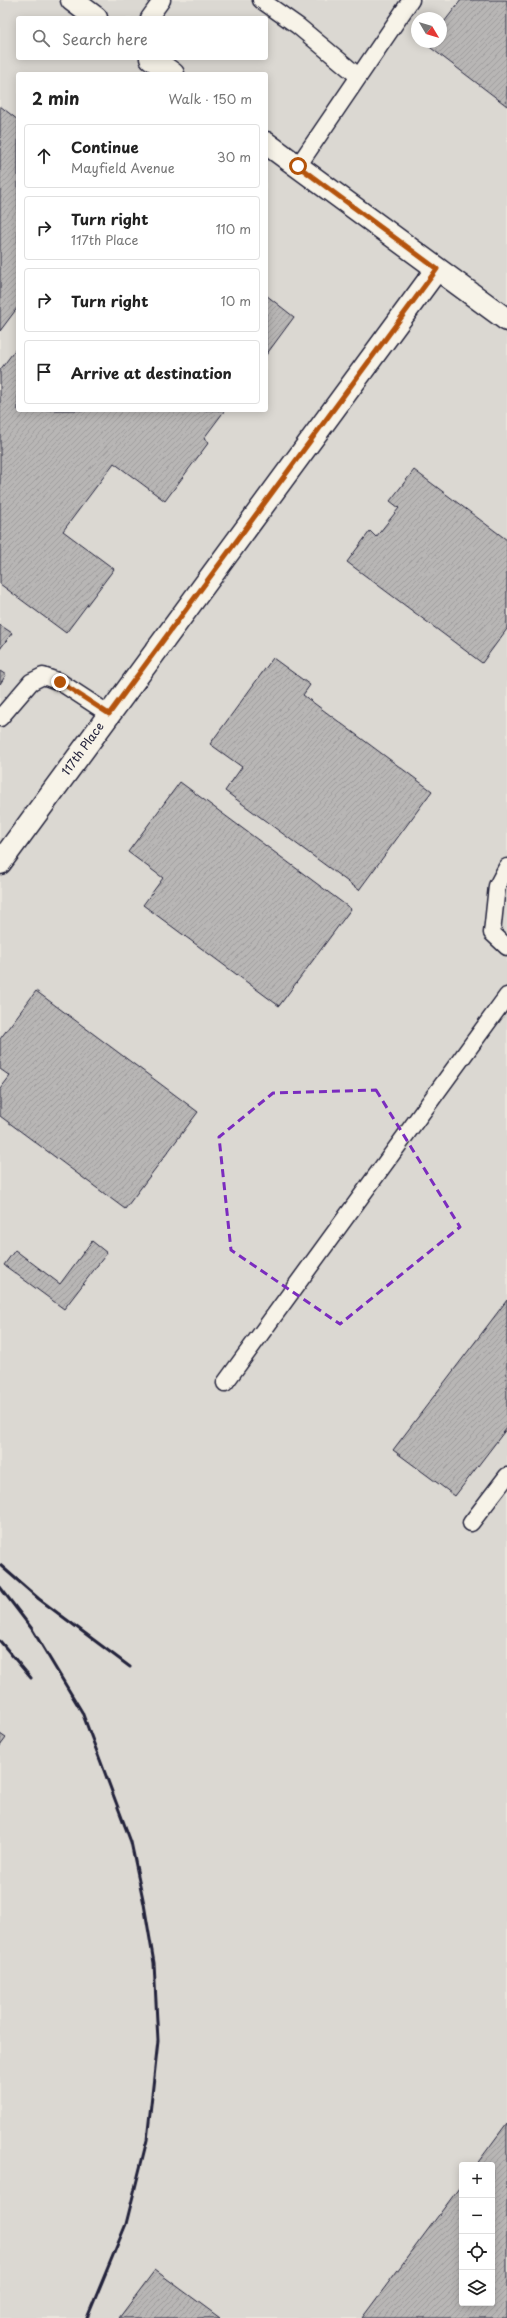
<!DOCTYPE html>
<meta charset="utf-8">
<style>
:root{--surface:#fff;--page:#f6f6f6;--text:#222;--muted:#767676;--line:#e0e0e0}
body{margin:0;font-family:"Playpen Sans",sans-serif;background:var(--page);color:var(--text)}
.controls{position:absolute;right:12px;bottom:12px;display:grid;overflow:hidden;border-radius:4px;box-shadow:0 2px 10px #0003}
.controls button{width:36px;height:36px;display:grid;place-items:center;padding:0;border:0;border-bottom:1px solid var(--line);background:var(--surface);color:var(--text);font:20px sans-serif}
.compass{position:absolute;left:411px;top:12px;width:36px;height:36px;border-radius:50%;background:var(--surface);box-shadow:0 2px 10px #0003;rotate:128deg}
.stop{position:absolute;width:12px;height:12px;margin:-9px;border:3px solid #b45309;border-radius:50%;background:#fff}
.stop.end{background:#b45309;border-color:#fff;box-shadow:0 1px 4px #0008}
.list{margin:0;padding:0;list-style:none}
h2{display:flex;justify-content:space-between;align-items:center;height:52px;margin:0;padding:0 16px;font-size:17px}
h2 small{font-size:13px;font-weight:400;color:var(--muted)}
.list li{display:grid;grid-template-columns:26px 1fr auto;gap:12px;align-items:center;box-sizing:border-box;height:64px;margin:0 8px 8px;padding:0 8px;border:1px solid var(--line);border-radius:4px}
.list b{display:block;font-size:15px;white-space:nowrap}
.list p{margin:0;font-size:13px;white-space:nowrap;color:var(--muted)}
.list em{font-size:13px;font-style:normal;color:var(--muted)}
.icon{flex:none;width:22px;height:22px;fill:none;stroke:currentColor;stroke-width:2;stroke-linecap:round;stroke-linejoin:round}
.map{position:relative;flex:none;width:507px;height:2318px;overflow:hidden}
.search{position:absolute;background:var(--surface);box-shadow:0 2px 10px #0003;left:16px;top:16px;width:252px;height:44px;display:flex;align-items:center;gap:10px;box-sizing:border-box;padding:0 14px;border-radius:4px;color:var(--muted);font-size:15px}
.panel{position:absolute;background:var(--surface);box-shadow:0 2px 10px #0003;left:16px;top:72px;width:252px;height:340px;border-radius:4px}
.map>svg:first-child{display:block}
</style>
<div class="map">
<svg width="507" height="2318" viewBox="0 0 507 2318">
<defs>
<pattern id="building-hatch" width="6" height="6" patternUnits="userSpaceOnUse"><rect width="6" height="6" fill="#b8b6b5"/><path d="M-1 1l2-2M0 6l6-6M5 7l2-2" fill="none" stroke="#9e9c9d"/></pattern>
</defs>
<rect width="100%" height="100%" fill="#eae6de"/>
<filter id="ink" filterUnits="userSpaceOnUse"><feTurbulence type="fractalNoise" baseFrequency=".025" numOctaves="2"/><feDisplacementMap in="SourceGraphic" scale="8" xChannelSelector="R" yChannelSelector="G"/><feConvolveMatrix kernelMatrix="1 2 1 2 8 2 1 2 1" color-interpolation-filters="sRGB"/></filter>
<g filter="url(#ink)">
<!-- built -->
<path fill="#dbd8d2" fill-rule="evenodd" d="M 0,0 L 507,0 L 507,2318 L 0,2318 ZM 18,18 L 266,18 L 266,58 L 18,58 ZM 417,18 L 441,18 L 441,42 L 417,42 ZM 18,74 L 266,74 L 266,410 L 18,410 ZM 462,2165 L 492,2165 L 492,2303 L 462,2303 Z"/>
<!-- building -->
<path fill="url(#building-hatch)" stroke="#22223b" d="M 461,0 L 507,0 L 507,106 L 427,45 L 429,42 L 441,42 L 441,26 Z
M 0,106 L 18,120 L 18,307 L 0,331 Z
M 266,295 L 294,317 L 266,355 Z
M 18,346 L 18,410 L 225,410 L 204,438 L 209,442 L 165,501 L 114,463 L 63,531 L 114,569 L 66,633 L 0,584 L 0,370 Z
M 414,470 L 507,540 L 507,629 L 482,663 L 347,562 L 370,531 L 376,537 L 399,508 L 390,501 Z
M 0,625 L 12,633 L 0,649 Z
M 273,658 L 310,685 L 303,695 L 432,791 L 359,890 L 225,791 L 242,767 L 210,744 Z
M 0,671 L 6,675 L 0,684 Z
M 180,782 L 351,909 L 279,1006 L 143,905 L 163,878 L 128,852 Z
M 36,991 L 198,1112 L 125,1209 L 0,1116 L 0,1089 L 10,1076 L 0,1069 L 0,1039 Z
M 92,1241 L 107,1253 L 64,1309 L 4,1265 L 15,1250 L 60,1284 Z
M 507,1300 L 507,1428 L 455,1496 L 393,1450 Z
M 0,1734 L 6,1738 L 0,1746 Z
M 507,2123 L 507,2318 L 362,2318 L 462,2184 L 462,2303 L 492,2303 L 492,2165 L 476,2165 Z
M 155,2270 L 220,2318 L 119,2318 Z"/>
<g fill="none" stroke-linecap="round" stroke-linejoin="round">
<!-- lane casing -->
<g stroke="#22223b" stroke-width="19">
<path id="lane" d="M 261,0 L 298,26 L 358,76
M 149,18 L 162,0
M 298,166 L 411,0
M 0,718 L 31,682 L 43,676 L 60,682 L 109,714
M 507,867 L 497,886 L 492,933 L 507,947
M 225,1383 L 507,996
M 471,1523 L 507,1476"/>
</g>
<!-- street casing -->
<g stroke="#22223b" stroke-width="25">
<path id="street" d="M 72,0 L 96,18
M 151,58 L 173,74
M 266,143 L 507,320
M 0,863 L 437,269"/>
</g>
<!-- lane -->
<use href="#lane" stroke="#f7f3e8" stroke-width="16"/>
<!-- street -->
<use href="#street" stroke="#f7f3e8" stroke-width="22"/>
<!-- rail -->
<path stroke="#22223b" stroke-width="3" d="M 0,1565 L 39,1599 L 130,1667
M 0,1587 L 32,1629 L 82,1712 L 131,1842 L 144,1904 L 154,1963 L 158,2041 L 147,2140 L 126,2224 L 87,2318
M 0,1641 L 31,1678"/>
</g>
</g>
<g fill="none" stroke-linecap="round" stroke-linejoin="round" filter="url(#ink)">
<!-- route -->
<path stroke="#b45309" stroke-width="5" d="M 60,682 L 109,714 L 437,269 L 298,166"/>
</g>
<!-- marked area -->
<path fill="none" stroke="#7b2cbf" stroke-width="3" stroke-dasharray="8 5" stroke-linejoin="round" d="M 376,1090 L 460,1227 L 340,1324 L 231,1250 L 219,1137 L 273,1093 Z"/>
<g text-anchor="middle" stroke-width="3" stroke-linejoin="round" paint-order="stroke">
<!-- street labels -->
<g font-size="12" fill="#22223b" stroke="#f7f3e8">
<text transform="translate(83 749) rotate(-54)" y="4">117th Place</text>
</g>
</g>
</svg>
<div class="controls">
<button>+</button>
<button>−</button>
<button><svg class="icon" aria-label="locate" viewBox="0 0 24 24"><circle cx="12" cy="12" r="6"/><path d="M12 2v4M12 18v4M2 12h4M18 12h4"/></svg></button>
<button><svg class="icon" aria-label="layers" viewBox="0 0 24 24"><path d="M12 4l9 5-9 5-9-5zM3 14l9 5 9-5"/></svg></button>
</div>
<svg class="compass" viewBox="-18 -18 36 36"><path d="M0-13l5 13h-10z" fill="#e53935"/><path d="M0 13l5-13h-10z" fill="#767676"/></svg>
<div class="stop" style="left:298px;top:166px"></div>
<div class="stop end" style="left:60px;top:682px"></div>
<div class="search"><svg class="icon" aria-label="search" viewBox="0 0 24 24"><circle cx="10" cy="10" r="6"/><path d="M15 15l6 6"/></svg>Search here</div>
<section class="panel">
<h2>2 min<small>Walk · 150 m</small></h2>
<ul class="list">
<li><svg class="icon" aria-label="ahead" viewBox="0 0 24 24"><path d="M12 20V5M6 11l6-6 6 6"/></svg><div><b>Continue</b><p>Mayfield Avenue</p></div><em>30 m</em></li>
<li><svg class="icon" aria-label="right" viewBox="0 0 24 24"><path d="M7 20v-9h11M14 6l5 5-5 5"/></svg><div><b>Turn right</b><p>117th Place</p></div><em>110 m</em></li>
<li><svg class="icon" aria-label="right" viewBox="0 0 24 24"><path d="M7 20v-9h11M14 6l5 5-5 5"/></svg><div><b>Turn right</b></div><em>10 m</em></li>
<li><svg class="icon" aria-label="arrive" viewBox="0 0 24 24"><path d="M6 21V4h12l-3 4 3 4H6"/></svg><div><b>Arrive at destination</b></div></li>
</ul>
</section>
</div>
